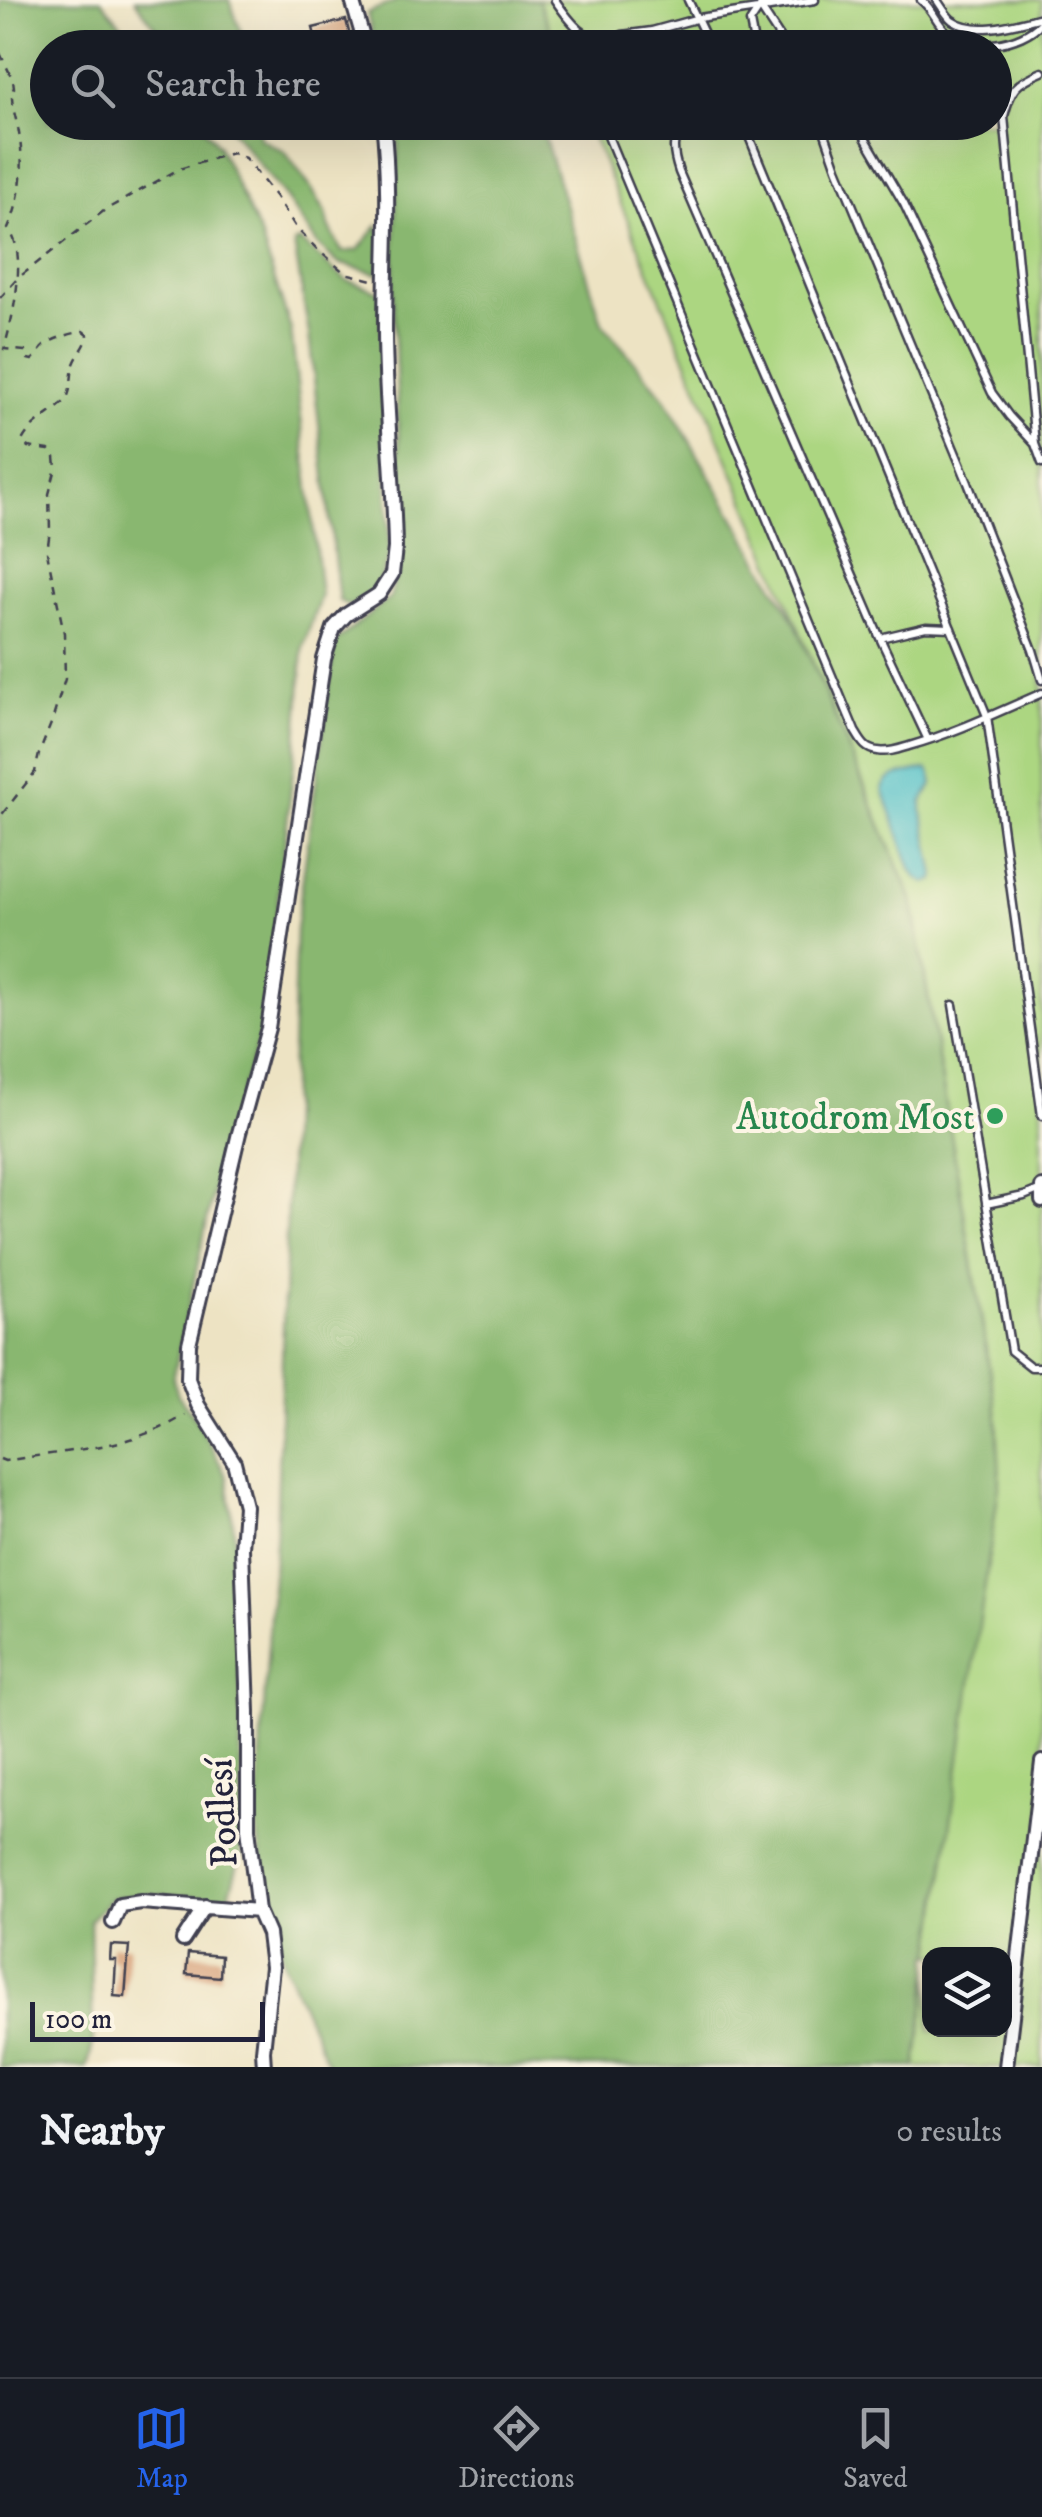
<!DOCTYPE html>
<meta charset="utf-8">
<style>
:root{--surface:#171b24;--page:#20242c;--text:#f1f3f6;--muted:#9ea1a6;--line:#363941;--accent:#2563eb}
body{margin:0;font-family:"IM FELL DW Pica",serif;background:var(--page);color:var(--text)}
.controls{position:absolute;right:30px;bottom:30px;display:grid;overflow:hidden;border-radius:20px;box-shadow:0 10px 40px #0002}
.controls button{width:90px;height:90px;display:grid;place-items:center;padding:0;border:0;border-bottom:2px solid var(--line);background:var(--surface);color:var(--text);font:50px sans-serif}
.scale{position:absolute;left:30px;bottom:25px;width:235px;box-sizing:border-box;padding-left:10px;border:5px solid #22223b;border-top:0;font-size:28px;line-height:35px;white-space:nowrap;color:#22223b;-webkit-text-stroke:8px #fcf5e5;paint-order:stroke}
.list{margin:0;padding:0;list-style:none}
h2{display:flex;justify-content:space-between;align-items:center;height:130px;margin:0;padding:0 40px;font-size:42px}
h2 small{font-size:32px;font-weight:400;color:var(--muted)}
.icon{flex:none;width:55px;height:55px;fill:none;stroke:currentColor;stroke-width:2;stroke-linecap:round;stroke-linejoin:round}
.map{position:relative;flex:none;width:1042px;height:2067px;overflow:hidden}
.search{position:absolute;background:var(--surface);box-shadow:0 10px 40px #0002;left:30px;right:30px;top:30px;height:110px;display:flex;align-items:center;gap:25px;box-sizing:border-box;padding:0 35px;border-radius:55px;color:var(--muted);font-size:38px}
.sheet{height:310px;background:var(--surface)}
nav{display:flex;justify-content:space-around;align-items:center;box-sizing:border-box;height:140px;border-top:2px solid var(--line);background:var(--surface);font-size:28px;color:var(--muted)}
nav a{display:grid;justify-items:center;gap:5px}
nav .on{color:var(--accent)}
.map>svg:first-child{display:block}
</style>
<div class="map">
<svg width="1042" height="2067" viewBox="0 0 1042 2067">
<rect width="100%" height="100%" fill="#fcf5e5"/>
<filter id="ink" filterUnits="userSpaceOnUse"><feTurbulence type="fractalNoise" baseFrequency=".01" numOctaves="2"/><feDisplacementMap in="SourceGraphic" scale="20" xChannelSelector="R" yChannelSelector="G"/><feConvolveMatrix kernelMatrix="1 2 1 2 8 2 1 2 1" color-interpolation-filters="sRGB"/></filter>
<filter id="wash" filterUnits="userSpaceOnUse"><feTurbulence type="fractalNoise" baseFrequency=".0048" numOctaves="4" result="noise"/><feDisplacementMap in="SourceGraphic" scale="40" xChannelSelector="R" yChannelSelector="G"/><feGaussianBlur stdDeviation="2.25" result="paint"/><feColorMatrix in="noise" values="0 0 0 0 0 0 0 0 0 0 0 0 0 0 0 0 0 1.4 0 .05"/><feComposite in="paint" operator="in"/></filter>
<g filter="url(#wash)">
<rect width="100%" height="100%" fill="#ede3c3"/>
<!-- green -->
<path fill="#acd681" stroke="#677c5e" stroke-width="2.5" d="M 537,0 L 1042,0 L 1042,2067 L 914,2067 L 929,1959 L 930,2030 L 1004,2030 L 1004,1954 L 930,1954 L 1000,1480 L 984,1333 L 912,899 L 587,123 L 994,122 L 994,48 L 556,47 Z"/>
<!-- forest -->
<path fill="#89b76f" stroke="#566c55" stroke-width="2.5" d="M 0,0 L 101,0 L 139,47 L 48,48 L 48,122 L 200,123 L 218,145 L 261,237 L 291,330 L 321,595 L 303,647 L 298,728 L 264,1023 L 221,1156 L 173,1379 L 178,1395 L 198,1422 L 227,1477 L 235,1539 L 241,1696 L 241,1855 L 228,1899 L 150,1894 L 112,1898 L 90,1920 L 93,2044 L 87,2067 L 0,2067 Z
M 135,0 L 229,0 L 247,47 L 170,47 Z
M 398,0 L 538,0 L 557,47 L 375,47 L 367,13 Z
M 226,123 L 260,123 L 259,138 L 285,152 L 313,191 L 326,213 L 329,226 L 342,252 L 358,250 L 378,225 L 381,236 L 378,274 L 338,263 L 318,245 L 283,194 Z
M 393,123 L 540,123 L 602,323 L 664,397 L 795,622 L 912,899 L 997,1415 L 1000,1480 L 932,1954 L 930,1954 L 929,1972 L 916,2067 L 329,2067 L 285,1966 L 268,1900 L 256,1826 L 277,1513 L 296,929 L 335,642 L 390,598 L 403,546 L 393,293 L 398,143 Z
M 300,241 L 346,280 L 380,292 L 390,552 L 377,589 L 350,606 L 339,601 L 309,334 L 294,243 Z"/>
<!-- water -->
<path fill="#53c1c8" stroke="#3a7282" stroke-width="2.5" d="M 922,770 L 928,770 L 931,775 L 933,784 L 922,802 L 922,810 L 935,875 L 934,880 L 926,883 L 916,877 L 911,869 L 883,790 C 885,773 907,774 922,770 Z"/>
<g id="blocks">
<!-- building -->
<path fill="#d59d75" d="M 346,20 L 353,48 L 336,48 L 335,44 L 318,47 L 313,28 Z
M 111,1945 L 129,1946 L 125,1997 L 114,1996 L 116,1960 L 110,1960 Z
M 188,1953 L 221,1956 L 220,1977 L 186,1974 Z"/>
</g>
</g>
<g filter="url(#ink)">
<use href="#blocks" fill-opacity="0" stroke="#403f4f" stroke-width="2.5"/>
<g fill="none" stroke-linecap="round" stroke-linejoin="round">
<!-- service casing -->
<g stroke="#403f4f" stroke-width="11">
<path id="service" d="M 555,0 C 573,26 583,38 614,46
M 688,0 L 711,48
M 762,0 L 760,7 L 787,48
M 921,0 C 933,9 936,22 946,31 C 971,53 1020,46 1042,22
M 937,0 C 941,6 947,16 952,20 C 976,37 1017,23 1042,17
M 613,48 L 622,35 L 652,31 L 699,18 L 815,0
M 755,48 L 750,22 L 760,7 L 775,0
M 1042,72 C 1015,83 1011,89 1004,116 L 1035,444 L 1042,463
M 602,122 L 855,731 C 861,741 865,750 878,751 C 888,753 899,749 909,746 C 955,733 998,712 1042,693
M 684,122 C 670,138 673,154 679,172 L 880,638 L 928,740
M 743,122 L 987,716 L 1042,1116
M 821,122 L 837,168 L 968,483 L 1033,650 L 1042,680
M 856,122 L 904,204 L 992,393 L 1009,416 L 1034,443
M 880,638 L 926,627 L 951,628
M 953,1005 L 1011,1351 L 1031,1367 L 1042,1367
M 986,1204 L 1024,1196 L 1041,1189"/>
</g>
<!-- minor casing -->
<g stroke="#403f4f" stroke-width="18">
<path id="minor" d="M 352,0 L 366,48
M 1042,1187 L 1042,1201
M 113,1922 L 120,1905 L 141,1902 L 258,1911
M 183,1940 L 205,1906
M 264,2067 L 263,2051 L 272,1967 L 268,1934 L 258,1911 L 248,1828 L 248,1711 L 242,1548 L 245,1506 L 234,1462 L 198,1405 L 188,1379 L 189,1344 L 239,1133 L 268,1028 L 324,659 L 334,628 L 346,615 L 379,594 L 392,574 L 395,548 C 394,476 385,403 385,331 C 385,262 391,191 383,122
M 1006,2067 L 1042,1762"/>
</g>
<!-- path -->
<path stroke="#403f4f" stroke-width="2.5" stroke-dasharray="8 8" stroke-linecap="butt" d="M 0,53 L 13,80 L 14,88 L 12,89 C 11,103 15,115 18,128 C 25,162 22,197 8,229 C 29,252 12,321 4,349 L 25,351 L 28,359 L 32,360 C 37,356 39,351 43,347 C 52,338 71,334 83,331 L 88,335 C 86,347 78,353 74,364 C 70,376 73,394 63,403 C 49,416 31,423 22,441 L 28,447 L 49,450 L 55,457 L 56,468 L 49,494 L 50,530 L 47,552 L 64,633 L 65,679 L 52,721 L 39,754 L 35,772 L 0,817
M 0,298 L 18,278 L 105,210 L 179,169 L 232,153 L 245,158 L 276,197 L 297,229 L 319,251 L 345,273 L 373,280
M 0,1459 L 5,1461 C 65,1450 132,1449 185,1415"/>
<!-- service -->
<use href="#service" stroke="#fff" stroke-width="6"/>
<!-- minor -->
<use href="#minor" stroke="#fff" stroke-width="12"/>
</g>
</g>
<!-- markers -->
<circle fill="#2e9e5b" stroke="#fcf5e5" stroke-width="4" cx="995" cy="1116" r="10"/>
<g text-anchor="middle" stroke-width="8" stroke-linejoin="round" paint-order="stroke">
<!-- leisure labels -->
<g font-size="38" fill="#27864d" stroke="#fcf5e5" text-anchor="end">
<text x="975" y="1129">Autodrom Most</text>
</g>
<!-- street labels -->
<g font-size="38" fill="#22223b" stroke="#fcf5e5">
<text transform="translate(221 1813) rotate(-93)" y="13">Podlesí</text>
</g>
</g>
</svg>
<div class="controls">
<button><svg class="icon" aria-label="layers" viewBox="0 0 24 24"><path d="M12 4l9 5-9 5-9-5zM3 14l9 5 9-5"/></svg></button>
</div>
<div class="scale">100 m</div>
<div class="search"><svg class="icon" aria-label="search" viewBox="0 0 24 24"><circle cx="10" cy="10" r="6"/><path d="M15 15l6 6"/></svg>Search here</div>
</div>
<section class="sheet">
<h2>Nearby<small>0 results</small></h2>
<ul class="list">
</ul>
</section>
<nav>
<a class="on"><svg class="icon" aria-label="map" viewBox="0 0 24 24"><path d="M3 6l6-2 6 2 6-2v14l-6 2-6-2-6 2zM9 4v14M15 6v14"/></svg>Map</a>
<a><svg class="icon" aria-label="directions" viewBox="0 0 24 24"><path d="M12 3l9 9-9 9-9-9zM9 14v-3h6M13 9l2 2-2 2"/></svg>Directions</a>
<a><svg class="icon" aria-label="saved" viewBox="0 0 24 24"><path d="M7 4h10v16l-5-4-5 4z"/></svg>Saved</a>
</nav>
